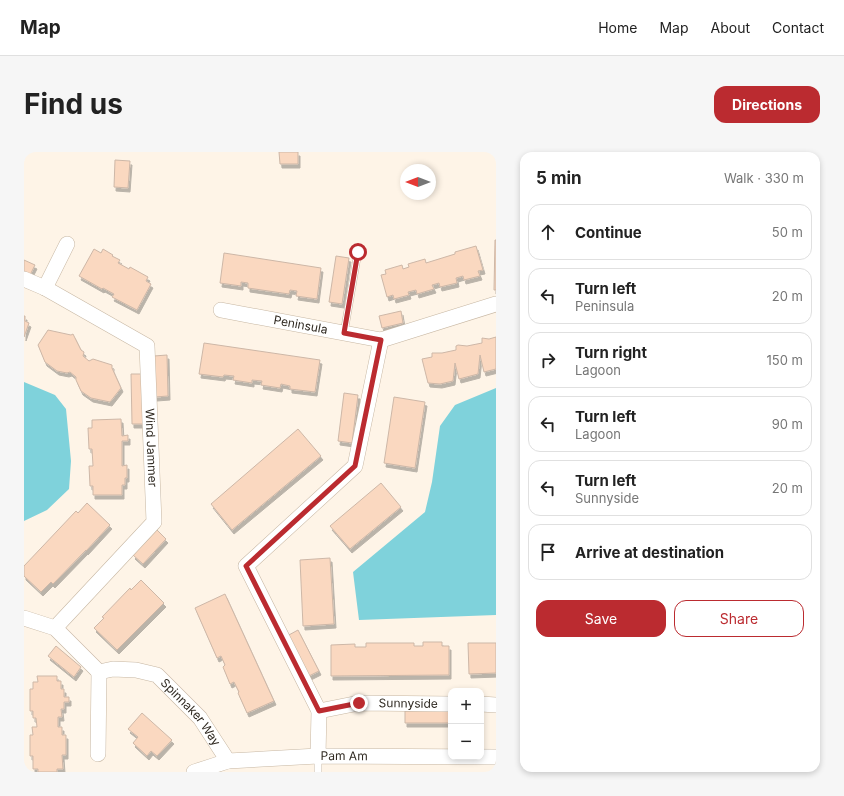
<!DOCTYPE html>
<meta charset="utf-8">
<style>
:root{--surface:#fff;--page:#f6f6f6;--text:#222;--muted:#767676;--line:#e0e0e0;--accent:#bb2b30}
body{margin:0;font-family:Inter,sans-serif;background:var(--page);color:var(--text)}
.controls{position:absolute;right:12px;bottom:12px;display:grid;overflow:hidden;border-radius:8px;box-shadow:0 2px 6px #0003}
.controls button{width:36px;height:36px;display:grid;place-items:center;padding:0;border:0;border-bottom:1px solid var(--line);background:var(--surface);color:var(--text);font:20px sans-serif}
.compass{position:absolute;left:376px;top:12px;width:36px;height:36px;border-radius:50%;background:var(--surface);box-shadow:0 2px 6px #0003;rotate:270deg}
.stop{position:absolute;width:12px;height:12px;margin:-9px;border:3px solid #bb2b30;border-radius:50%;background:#fff}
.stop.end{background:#bb2b30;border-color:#fff;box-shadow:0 1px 4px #0008}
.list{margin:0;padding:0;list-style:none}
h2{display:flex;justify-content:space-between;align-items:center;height:52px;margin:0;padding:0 16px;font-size:17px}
h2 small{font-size:13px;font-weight:400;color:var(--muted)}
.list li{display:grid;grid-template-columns:26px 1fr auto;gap:12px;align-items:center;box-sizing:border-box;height:56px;margin:0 8px 8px;padding:0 8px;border:1px solid var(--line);border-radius:12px}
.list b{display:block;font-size:15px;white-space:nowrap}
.list p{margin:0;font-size:13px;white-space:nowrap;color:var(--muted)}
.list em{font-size:13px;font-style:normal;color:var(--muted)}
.actions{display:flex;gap:8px;padding:12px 16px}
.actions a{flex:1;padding:9px 0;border:1px solid var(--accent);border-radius:12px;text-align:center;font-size:14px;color:var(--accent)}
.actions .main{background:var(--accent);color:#fff}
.icon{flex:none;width:22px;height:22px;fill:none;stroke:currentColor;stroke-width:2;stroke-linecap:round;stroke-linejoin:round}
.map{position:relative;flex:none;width:472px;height:620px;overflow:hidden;border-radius:12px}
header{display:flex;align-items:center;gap:24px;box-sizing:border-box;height:56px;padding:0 20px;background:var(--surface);border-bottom:1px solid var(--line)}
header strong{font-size:19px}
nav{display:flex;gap:22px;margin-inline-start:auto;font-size:14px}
.intro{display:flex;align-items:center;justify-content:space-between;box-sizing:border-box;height:96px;padding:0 24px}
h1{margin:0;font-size:28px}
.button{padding:10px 18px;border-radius:12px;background:var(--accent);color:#fff;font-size:14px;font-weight:700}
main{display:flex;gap:24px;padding:0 24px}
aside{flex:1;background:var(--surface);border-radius:12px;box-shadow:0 2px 6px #0003}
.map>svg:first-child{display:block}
</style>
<header>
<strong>Map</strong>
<nav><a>Home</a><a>Map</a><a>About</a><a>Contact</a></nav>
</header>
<div class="intro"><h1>Find us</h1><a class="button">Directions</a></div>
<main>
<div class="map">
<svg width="472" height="620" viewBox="0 0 472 620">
<defs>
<filter id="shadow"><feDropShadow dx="2" dy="4" stdDeviation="0" flood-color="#0004"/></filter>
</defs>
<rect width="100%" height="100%" fill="#fef4e7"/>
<!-- water -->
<path fill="#7fd2db" d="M 0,230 L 31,243 L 42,257 L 47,309 L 45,337 L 23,358 L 0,369 Z
M 472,236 L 472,463 L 335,468 L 329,420 L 401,360 L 408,330 L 416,274 L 431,253 Z"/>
<!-- building -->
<path fill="#fad8c0" stroke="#cdb7a7" filter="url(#shadow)" d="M 255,0 L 274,0 L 274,12 L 256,12 Z
M 91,8 L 106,9 L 104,36 L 90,35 Z
M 471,88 L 472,88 L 472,138 L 470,138 Z
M 452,94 L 459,118 L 454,119 L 456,124 L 440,128 L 439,124 L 432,126 L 433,131 L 416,135 L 415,131 L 408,133 L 410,137 L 393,142 L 392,138 L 384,140 L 385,143 L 370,147 L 369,143 L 363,145 L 357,123 L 362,122 L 361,118 L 378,113 L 379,117 L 385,115 L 384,112 L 401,107 L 402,111 L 431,102 L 431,100 Z
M 70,97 L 77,101 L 79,97 L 89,103 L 88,104 L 96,108 L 94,111 L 105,117 L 106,115 L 124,125 L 122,129 L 127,132 L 113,158 L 88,145 L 90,142 L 79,136 L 78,137 L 55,124 Z
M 200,101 L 297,116 L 293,147 L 272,144 L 273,139 L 266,138 L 265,142 L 224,136 L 224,131 L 217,130 L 217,134 L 196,131 Z
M 312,104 L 325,106 L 318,152 L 305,150 Z
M 0,108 L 11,113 L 5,125 L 0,122 Z
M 377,159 L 379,171 L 358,176 L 355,164 Z
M 0,164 L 1,164 L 1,169 L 5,171 L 0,185 Z
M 24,178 L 47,183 L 49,182 L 57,198 L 60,200 L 59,204 L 65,209 L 69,207 L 88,213 L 88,216 L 97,236 L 86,250 L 67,246 L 57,239 L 52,228 L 52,225 L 46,220 L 43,221 L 33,219 L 21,210 L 14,193 Z
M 472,185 L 472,217 L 460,220 L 456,203 L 454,222 L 435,227 L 431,211 L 429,229 L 416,232 L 404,231 L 398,207 L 408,205 L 408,201 L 418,201 L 432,198 L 432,194 L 434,193 L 443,194 L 458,191 L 458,186 L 465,187 Z
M 180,191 L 296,208 L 291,240 L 266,237 L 266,234 L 257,232 L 256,236 L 237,233 L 238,229 L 228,228 L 228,231 L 209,228 L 210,224 L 200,223 L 199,225 L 175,222 Z
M 143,203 L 144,244 L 131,245 L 130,204 Z
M 107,222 L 120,222 L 121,272 L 108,272 Z
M 320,241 L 334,243 L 328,291 L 314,289 Z
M 370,245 L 401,250 L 391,316 L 360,311 Z
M 97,267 L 98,284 L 104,283 L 104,289 L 98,289 L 98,314 L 103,313 L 103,326 L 101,326 L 101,333 L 98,333 L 98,343 L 69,343 L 69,334 L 66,334 L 65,314 L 69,314 L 68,297 L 65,297 L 64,276 L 68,276 L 68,268 Z
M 274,277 L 297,304 L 208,378 L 187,352 Z
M 357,331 L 377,355 L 326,397 L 306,374 Z
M 63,351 L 86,373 L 62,399 L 62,398 L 29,432 L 27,430 L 17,440 L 0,424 L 0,414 L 52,359 L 54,361 Z
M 133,378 L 142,387 L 119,412 L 109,403 Z
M 306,406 L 310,472 L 279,474 L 276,408 Z
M 117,428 L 140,451 L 93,498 L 70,476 L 80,466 L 78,465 L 106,436 L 107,438 Z
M 201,442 L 250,549 L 223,561 L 214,541 L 215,540 L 210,530 L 206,532 L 199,515 L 201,513 L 197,504 L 193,506 L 171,456 Z
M 274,478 L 295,519 L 283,525 L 263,484 Z
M 399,490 L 418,490 L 418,494 L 425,494 L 425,523 L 307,524 L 307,493 L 331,492 L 331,495 L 342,495 L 342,491 L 390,491 L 390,494 L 399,494 Z
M 444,491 L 472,491 L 472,521 L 445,522 Z
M 32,494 L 57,515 L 50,525 L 24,504 Z
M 13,524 L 33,524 L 33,529 L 37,529 L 37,537 L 40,537 L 40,545 L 45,545 L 45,550 L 40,550 L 40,557 L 37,557 L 38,565 L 34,565 L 34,575 L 38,575 L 38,583 L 42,583 L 42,603 L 38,603 L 39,617 L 33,617 L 33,620 L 14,620 L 14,617 L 9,617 L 9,604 L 6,604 L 6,583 L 9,583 L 8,575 L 13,575 L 12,566 L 9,566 L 9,559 L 6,559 L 6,537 L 9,537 L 9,530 L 14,530 Z
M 427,558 L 427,571 L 381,571 L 381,559 Z
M 118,561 L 148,588 L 133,604 L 127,599 L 123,604 L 109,591 L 114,585 L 104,577 Z"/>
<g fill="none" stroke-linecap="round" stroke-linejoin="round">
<!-- lane casing -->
<g stroke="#c7b7a3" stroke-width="8">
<path id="lane" d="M 320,181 L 334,100
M 294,620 L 294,604"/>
</g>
<!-- street casing -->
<g stroke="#c7b7a3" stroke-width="16">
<g id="street">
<path id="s1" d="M 0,127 L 21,136 L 123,194 L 130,370 L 31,476"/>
<path d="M 21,136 L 43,92"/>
<path id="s2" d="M 197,158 L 357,188 L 472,152"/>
<path id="s3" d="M 0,466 L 31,476 L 75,520 L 89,517 L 112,518 L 133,523 L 176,566 L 204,609"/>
<path d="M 457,552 L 472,553"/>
<path id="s4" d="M 295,559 L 335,551 L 427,552"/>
<path d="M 74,602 L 75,520"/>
<path d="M 294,604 L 295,559 L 222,414 L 331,314 L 357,188"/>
<path id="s5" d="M 170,620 L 204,609 L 294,604 L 472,605"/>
</g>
</g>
<!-- lane -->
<use href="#lane" stroke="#fff" stroke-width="7"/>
<!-- street -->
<use href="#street" stroke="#fff" stroke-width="15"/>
</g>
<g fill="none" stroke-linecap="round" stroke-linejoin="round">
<!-- route -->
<path stroke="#bb2b30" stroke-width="5" d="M 334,100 L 320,181 L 357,188 L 331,314 L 222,414 L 295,559 L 335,551"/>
</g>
<g text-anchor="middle" stroke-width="4" stroke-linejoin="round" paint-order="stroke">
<!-- street labels -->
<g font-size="12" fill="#2f2921" stroke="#fef4e7">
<text dy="4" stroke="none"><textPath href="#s2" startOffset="81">Peninsula</textPath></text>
<text dy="4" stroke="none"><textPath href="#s1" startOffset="242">Wind Jammer</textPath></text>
<text dy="4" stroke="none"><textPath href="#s4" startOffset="90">Sunnyside</textPath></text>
<text dy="4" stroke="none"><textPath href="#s3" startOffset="204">Spinnaker Way</textPath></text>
<text dy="4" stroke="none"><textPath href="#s5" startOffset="152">Pam Am</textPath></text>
</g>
</g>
</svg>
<div class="controls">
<button>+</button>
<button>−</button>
</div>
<svg class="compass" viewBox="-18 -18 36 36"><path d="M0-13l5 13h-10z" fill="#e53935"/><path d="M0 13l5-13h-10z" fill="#767676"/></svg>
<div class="stop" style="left:334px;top:100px"></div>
<div class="stop end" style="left:335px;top:551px"></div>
</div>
<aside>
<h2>5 min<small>Walk · 330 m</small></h2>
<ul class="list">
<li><svg class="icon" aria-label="ahead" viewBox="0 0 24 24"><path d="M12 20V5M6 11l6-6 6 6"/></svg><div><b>Continue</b></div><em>50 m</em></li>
<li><svg class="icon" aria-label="left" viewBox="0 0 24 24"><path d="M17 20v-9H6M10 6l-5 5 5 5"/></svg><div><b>Turn left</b><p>Peninsula</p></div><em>20 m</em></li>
<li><svg class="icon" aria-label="right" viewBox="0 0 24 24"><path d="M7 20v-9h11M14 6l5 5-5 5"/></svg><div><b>Turn right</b><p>Lagoon</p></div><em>150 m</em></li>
<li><svg class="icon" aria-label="left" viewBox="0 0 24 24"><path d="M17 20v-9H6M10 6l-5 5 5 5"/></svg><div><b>Turn left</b><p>Lagoon</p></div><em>90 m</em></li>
<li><svg class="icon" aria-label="left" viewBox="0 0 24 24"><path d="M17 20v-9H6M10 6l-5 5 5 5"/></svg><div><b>Turn left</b><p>Sunnyside</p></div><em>20 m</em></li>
<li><svg class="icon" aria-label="arrive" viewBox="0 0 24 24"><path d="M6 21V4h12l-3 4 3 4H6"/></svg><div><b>Arrive at destination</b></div></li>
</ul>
<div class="actions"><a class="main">Save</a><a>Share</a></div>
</aside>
</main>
